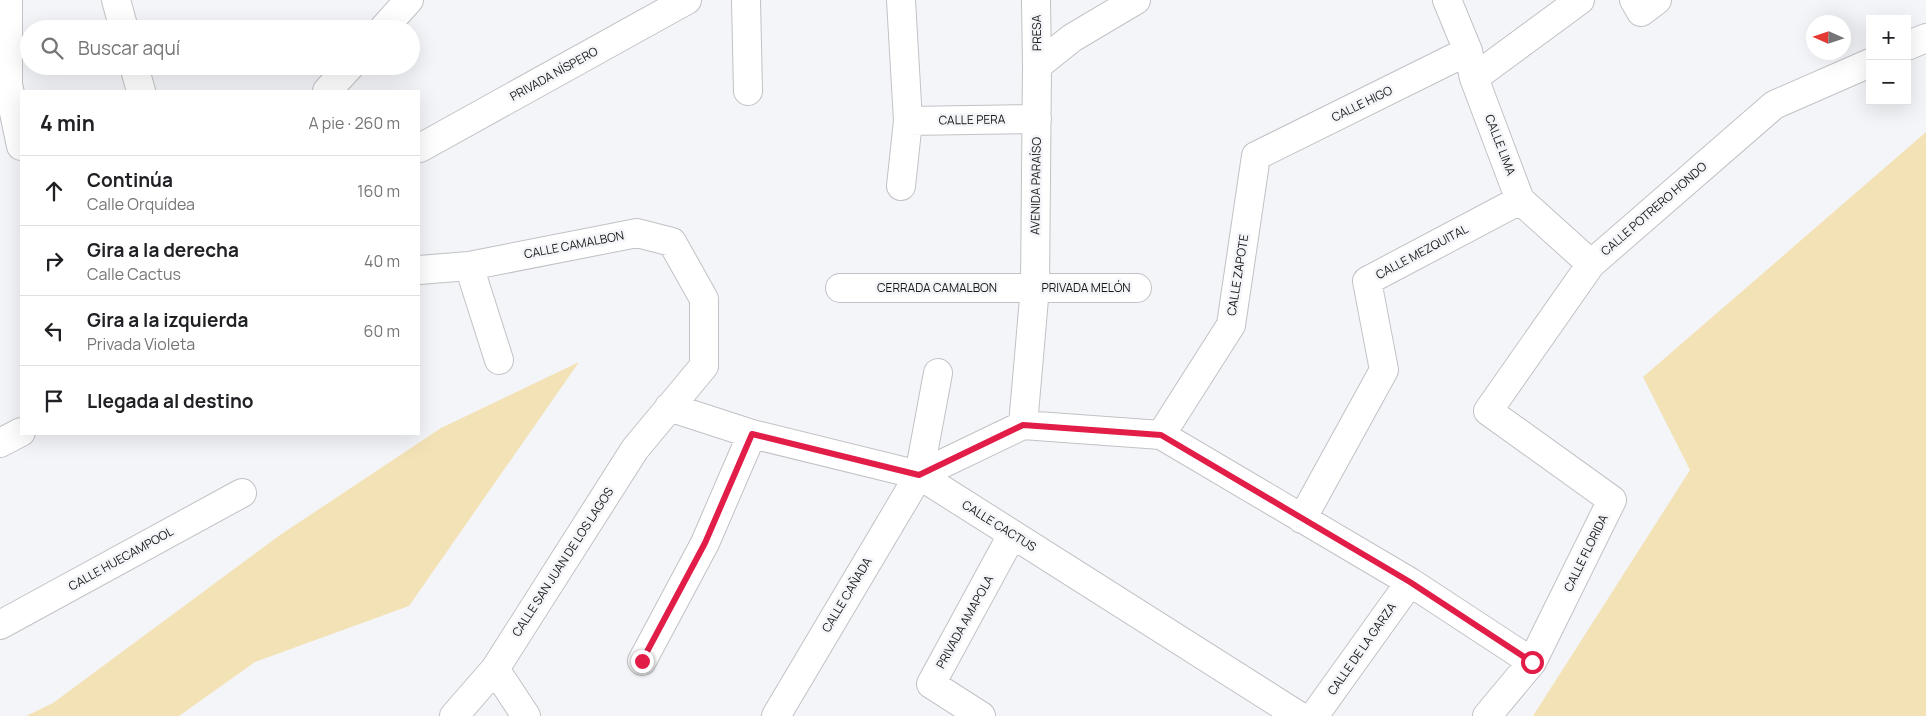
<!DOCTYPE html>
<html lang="es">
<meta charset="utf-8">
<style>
:root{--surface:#fff;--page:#f6f6f6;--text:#202124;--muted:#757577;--line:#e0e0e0}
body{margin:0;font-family:Manrope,sans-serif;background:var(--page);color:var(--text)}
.controls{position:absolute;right:15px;top:15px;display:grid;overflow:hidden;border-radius:0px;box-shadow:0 5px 20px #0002}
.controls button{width:45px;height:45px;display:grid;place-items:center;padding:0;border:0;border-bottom:1px solid var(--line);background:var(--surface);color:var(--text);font:25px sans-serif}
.compass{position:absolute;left:1806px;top:15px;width:45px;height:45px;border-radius:50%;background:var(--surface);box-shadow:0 5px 20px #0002;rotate:273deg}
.stop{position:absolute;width:15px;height:15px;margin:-11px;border:4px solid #e11d48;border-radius:50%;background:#fff}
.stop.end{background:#e11d48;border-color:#fff;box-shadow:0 1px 5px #0008}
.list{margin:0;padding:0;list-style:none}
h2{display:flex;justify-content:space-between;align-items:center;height:65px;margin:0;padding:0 20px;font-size:21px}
h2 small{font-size:16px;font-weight:400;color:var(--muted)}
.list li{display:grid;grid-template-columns:32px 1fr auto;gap:15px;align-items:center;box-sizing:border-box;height:70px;padding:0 20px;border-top:1px solid var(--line)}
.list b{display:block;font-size:19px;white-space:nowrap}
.list p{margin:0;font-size:16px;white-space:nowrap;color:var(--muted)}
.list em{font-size:16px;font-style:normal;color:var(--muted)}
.icon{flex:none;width:28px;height:28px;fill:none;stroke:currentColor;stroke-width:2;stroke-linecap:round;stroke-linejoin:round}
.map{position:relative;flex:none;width:1926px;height:716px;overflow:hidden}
.search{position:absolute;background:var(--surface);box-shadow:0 5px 20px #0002;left:20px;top:20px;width:400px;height:55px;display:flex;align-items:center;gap:12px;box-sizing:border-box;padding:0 18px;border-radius:28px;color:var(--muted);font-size:19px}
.panel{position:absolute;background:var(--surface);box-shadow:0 5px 20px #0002;left:20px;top:90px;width:400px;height:345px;border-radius:0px}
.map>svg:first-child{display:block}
</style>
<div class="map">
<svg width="1926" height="716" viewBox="0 0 1926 716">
<rect width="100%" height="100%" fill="#f4f5f8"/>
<!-- green -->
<path fill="#f4e2b7" d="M 1926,132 L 1926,716 L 1533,716 L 1690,470 L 1643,377 Z
M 579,362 L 409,606 L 255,662 L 179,716 L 26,716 L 53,703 L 280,535 L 441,428 Z"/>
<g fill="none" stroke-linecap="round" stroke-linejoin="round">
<!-- street casing -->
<g stroke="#c1c2c5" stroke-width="30">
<path id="street" d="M 8,0 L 8,84 L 21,146
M 116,0 L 124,29
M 746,0 L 748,91
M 901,0 L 908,121 L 901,186
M 1447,0 L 1468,51 L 1474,78 L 1520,200 L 1591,264
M 1634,0 L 1641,12 L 1657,0
M 383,29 L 409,0
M 1907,46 L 1926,38
M 134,66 L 141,91
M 1037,66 L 1072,38 L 1136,0
M 1474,78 L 1580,0
M 327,91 L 350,66
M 908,121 L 1037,119
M 420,148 L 687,0
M 469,266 L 499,360
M 419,270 L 469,266 L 637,233 L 672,242 L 704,299 L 704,366 L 635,449 L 495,669 L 454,716
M 840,288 L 1137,288
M 669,407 L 752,434 L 919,475 L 1299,716
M 1023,425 L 1035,287 L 1037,66 L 1036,0
M 1161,435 L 1231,325 L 1256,156 L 1468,51
M 0,443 L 21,432
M 919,475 L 1023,425 L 1161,435 L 1410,582 L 1532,662
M 1302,519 L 1384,370 L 1367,281 L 1520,200
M 0,625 L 242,493
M 642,661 L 705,543 L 752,434
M 495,669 L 526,716
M 776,716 L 919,475 L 938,373
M 981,716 L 931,684 L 1012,535
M 1314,716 L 1410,582
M 1487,716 L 1532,662 L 1612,500 L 1488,411 L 1591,264 L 1774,105 L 1870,63"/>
</g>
<!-- street -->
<use href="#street" stroke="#fff" stroke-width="28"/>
</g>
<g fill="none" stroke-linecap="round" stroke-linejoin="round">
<!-- route -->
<path stroke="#e11d48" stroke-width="6" d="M 642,661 L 705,543 L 752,434 L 919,475 L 1023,425 L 1161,435 L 1410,582 L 1532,662"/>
</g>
<g text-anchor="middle" stroke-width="5" stroke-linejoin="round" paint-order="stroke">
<!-- street labels -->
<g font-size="12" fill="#181819" stroke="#f4f5f8">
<text transform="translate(1037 33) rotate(-91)" y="4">PRESA</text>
<text transform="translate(554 74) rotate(-29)" y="4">PRIVADA NÍSPERO</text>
<text transform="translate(1362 104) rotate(-26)" y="4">CALLE HIGO</text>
<text transform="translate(972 120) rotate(-1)" y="4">CALLE PERA</text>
<text transform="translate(1500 145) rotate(69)" y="4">CALLE LIMA</text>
<text transform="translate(1036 186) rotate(-89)" y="4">AVENIDA PARAÍSO</text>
<text transform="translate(1654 209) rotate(-41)" y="4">CALLE POTRERO HONDO</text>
<text transform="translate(574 245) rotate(-11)" y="4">CALLE CAMALBON</text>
<text transform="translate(1422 252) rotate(-28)" y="4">CALLE MEZQUITAL</text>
<text transform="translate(1238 275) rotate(-81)" y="4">CALLE ZAPOTE</text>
<text x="937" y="292">CERRADA CAMALBON</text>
<text x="1086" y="292">PRIVADA MELÓN</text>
<text transform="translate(999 526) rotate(32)" y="4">CALLE CACTUS</text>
<text transform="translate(1586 553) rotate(-64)" y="4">CALLE FLORIDA</text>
<text transform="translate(121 559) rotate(-29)" y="4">CALLE HUECAMPOOL</text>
<text transform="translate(563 562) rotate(-57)" y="4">CALLE SAN JUAN DE LOS LAGOS</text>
<text transform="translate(847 595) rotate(-59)" y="4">CALLE CAÑADA</text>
<text transform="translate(965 622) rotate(-61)" y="4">PRIVADA AMAPOLA</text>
<text transform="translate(1362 649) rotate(-55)" y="4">CALLE DE LA GARZA</text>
</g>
</g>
</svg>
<div class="controls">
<button>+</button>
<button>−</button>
</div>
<svg class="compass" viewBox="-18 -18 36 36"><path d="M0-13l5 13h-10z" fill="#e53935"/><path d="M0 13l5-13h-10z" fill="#757577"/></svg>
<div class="stop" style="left:1532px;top:662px"></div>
<div class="stop end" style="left:642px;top:661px"></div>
<div class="search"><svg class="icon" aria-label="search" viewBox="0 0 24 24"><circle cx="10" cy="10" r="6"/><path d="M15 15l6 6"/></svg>Buscar aquí</div>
<section class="panel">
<h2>4 min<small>A pie · 260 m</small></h2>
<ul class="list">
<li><svg class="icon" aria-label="ahead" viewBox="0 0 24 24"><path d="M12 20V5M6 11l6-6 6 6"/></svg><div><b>Continúa</b><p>Calle Orquídea</p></div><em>160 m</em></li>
<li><svg class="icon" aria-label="right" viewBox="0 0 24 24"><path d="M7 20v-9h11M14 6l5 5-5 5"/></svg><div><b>Gira a la derecha</b><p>Calle Cactus</p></div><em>40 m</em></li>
<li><svg class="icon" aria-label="left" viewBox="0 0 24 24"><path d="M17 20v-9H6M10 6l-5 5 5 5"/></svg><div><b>Gira a la izquierda</b><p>Privada Violeta</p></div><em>60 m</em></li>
<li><svg class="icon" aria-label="arrive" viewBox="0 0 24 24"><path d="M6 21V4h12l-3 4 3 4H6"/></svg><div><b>Llegada al destino</b></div></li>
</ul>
</section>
</div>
